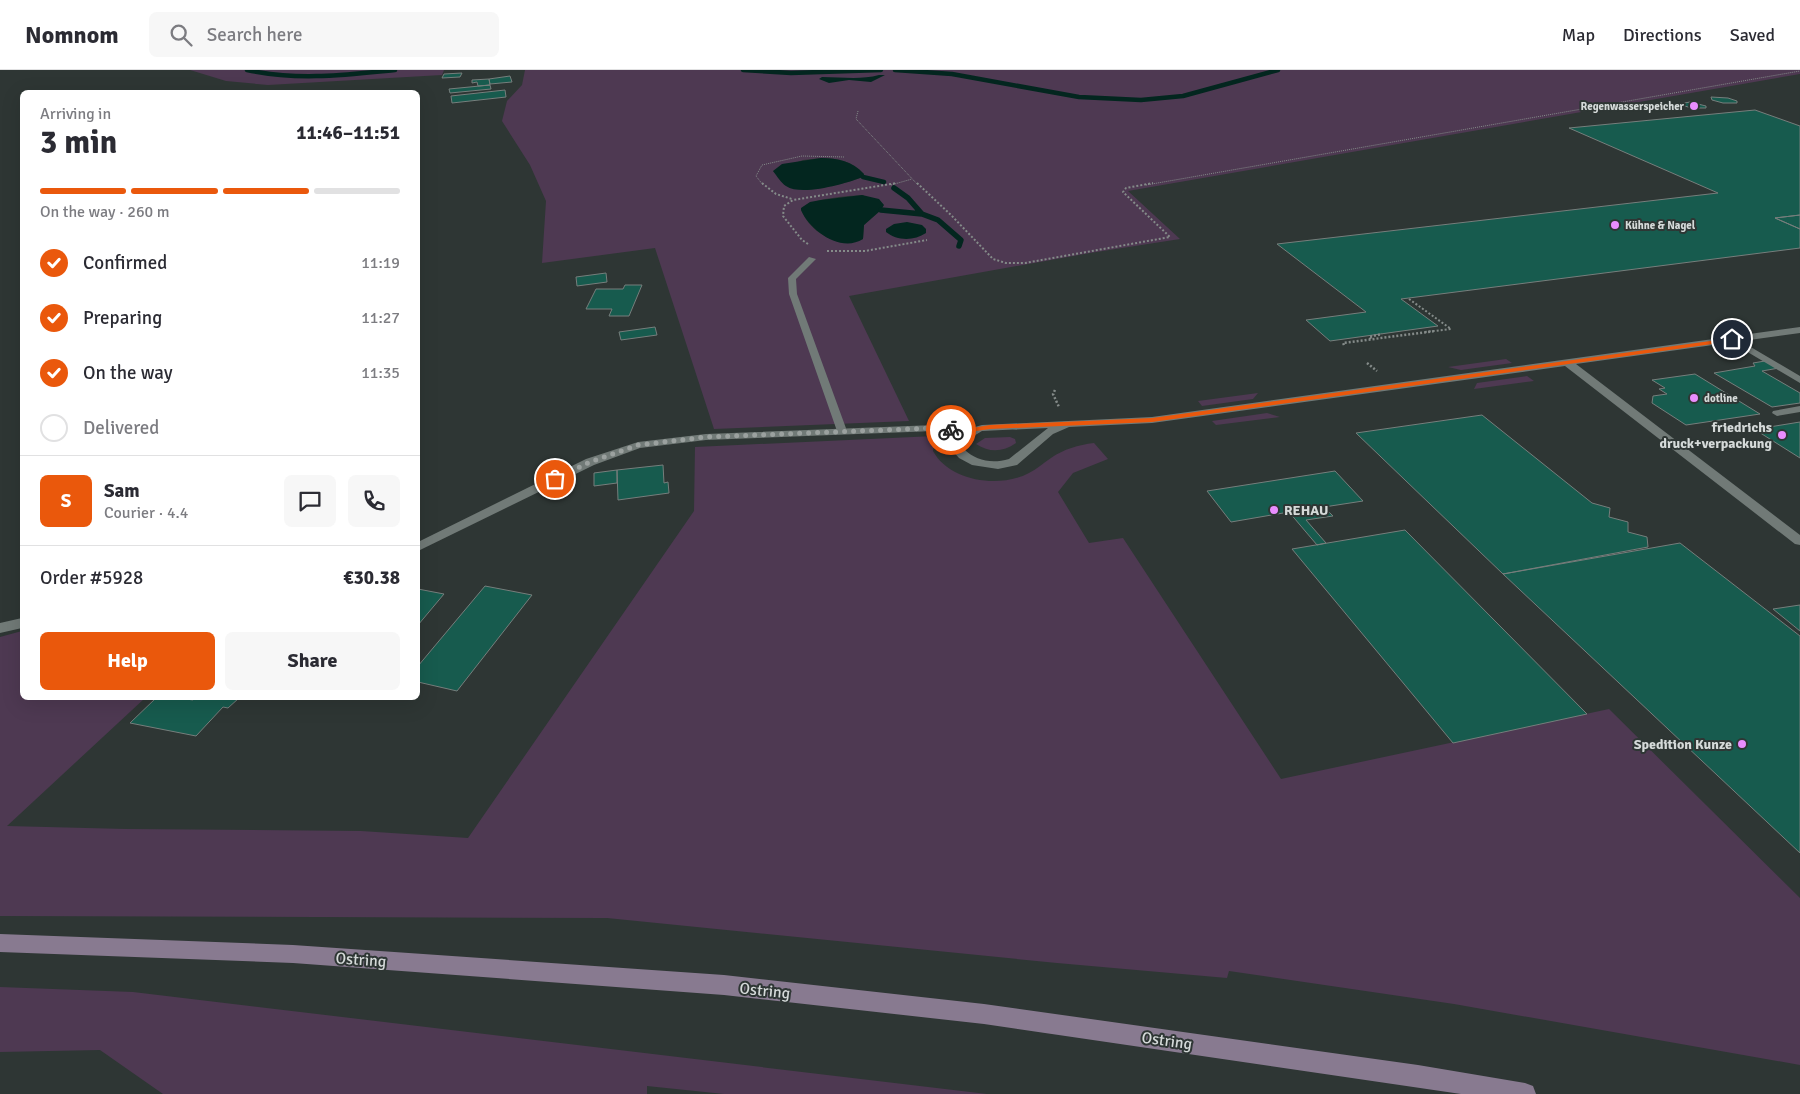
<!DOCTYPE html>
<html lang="en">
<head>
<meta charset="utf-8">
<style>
	:root { --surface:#fff; --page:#f7f7f7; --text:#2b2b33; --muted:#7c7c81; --line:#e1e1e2; --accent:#ea580c }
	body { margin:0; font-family:Signika,sans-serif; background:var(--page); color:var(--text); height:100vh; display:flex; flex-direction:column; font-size:19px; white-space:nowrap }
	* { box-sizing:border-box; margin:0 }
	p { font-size:16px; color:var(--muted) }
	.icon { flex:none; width:28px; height:28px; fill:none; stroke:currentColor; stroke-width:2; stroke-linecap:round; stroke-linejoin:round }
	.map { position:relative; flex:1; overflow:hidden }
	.sheet { position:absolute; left:20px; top:20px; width:400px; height:610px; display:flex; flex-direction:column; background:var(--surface); border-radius:8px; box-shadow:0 5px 20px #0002 }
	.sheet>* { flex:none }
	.pin { position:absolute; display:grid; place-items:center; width:42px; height:42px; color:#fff; margin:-21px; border:2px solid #fff; border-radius:50%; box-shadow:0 1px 5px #0007 }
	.courier { position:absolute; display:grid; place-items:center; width:50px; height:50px; margin:-25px; border:4px solid #ea580c; border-radius:50%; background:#fff; color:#222; box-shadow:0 1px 6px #0007 }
	.overview em { font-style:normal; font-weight:700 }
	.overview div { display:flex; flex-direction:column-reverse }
	.overview { display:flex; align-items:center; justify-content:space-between; height:85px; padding:0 20px }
	h1 { font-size:32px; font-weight:700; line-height:38px }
	.bar { display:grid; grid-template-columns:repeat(4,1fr); gap:8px 5px; align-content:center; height:60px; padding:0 20px }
	.bar i { height:6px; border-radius:4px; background:var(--line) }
	.bar .active { background:var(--accent) }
	.bar p { grid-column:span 4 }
	.line { display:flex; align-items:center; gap:12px; padding:0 20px; border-top:1px solid var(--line) }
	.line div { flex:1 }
	.round { display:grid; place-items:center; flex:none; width:52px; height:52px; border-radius:8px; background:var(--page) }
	ol { padding:0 20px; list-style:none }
	li { display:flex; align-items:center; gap:15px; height:55px }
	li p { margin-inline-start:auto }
	li .icon { padding:5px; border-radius:50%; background:var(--accent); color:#fff; stroke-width:4 }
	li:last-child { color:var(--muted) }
	li i { width:28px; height:28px; border:2px solid var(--line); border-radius:50% }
	.action { display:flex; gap:10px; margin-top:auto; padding:10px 20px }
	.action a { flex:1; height:58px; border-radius:8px; background:var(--accent); color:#fff; font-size:20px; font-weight:700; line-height:58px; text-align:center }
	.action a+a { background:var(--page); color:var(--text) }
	header { display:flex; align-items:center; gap:30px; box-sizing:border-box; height:70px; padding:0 25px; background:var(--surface); border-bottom:1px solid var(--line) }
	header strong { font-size:24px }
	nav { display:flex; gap:28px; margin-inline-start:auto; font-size:18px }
	.search { width:350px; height:45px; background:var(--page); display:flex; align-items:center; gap:12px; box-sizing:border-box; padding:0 18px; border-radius:8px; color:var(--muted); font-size:19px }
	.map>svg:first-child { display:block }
</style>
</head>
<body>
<header>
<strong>Nomnom</strong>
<div class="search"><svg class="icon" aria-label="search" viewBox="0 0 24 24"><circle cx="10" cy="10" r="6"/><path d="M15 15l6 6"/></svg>Search here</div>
<nav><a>Map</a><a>Directions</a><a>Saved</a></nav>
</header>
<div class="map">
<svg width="1800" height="1024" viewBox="0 0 1800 1024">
	<rect width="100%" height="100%" fill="#2e3634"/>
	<path fill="#4e3952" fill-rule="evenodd" d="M190,0H444L442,5L268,15L226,11Z
		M525,0H1800V4L1128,121L1180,169L1090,183L849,226L909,351L714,359L655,178L542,193L546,131L530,95L502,51L507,31L522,15ZM821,88C838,88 852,91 864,104L863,107C836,117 815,120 786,116L773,101L803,90ZM863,125L881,140L864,155L863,169C838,177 812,165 801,140C807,128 849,126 863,125Z
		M1506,289L1512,293L1461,300L1448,297Z
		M1527,306L1534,311L1474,319L1477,313Z
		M1258,323L1253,329L1202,336L1198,331Z
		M1267,343L1280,347L1216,355L1212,351Z
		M935,366L933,381C949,411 999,419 1029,403C1037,399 1043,393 1051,388C1064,379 1078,375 1094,373L1108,389L1073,403L1058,422L1089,473L1123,468L1281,709L1609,639L1800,828V995L1454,934L1229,901L1227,908L1057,893L607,848L0,846V567L22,561V628H145L7,756L126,759L361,761L468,768L694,441L695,377Z
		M1010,367L1015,369L1016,373C1003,382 990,383 976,374L985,368Z
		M0,917L133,922L987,1024H724L647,1016V1024H163L100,980L0,982Z"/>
	<path fill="#03261f" d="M879,5H885L871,12L849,10L829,13L819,9L822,7C841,7 861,10 879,5Z
		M821,88C838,88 852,91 864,104L863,107C847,113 802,127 786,116C781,113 777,106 773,101L782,94Z
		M862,125L879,129L884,135L881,140L864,155L863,169C841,183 810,161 801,140V138L810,132L821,130Z
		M907,152L922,155L926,159V163C914,171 897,171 886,162V159L894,154Z"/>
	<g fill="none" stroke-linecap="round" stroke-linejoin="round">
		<path stroke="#03261f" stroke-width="4.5" d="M247,0C297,11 345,5 395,0
			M743,0L791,3L881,0
			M895,0L952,4L1079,27L1141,30L1183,26L1278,0
			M863,107L884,112"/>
		<path stroke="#03261f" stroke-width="5.5" d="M894,118L908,128L922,144L938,150L961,170L959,176
			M881,140L922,144"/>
	</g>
	<path fill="#175b4e" stroke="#767e7c" d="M462,3L460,7L442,8L444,4Z
		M510,6L512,12L490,14L489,9Z
		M489,9L490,15L478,16L477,12L472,13V10Z
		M490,15L491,19L450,23L449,19Z
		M505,20L506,27L452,33L451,26Z
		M1711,27L1728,28L1737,31V33H1723L1712,30Z
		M1690,32L1706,36V38H1691L1679,34Z
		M1755,40L1800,56V145L1775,148L1800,159V178L1401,229L1438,256L1330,271L1306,250L1366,242L1277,174L1718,123L1569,58Z
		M1800,145V159L1775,148Z
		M606,203L607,212L577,216L576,207Z
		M625,215H642L629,246H609L612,239H586L596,219H623Z
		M655,257L657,265L621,270L619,262Z
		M1765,291L1779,298L1762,301L1800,323V333L1772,337L1714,303L1755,296L1753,293Z
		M1695,304L1760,344L1686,355L1652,333L1653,326L1667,324L1659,319L1665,318L1652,310Z
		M1482,345L1592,433L1610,438L1609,447L1628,452V462L1647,467L1648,477L1503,504L1356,363Z
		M1800,352V388L1754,359L1763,358Z
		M663,395L664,413L668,412L669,423L618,430L617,400Z
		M617,400V413L594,416V403Z
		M1335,401L1363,431L1324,437L1333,446L1306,450L1326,473L1317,475L1289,442L1231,452L1207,421Z
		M1405,460L1587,644L1453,673L1292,479Z
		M1680,473L1800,566V783L1503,504Z
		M485,516L532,525L457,621L418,612V596Z
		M418,519L444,524L418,555Z
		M1800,535V561L1773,539Z
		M156,628H179L193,630L195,628H239L228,638L223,637L196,666L130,653Z"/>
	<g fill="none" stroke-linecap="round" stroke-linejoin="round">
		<path stroke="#848b89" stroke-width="1" stroke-dasharray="1 1" stroke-linecap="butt" d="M858,41L856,49L918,115
			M763,115L756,106L762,95L802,86L844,87
			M891,115L912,109
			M1146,115L1800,1"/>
		<path stroke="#848b89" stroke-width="2" stroke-dasharray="2 2" stroke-linecap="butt" d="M762,113L776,124L792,129
			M917,113L951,145L993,189L1006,193H1025L1170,167L1123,122L1126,118L1153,113
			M808,174L802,170L783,146L784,136L793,130L897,113
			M827,181H865L927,170
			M1409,229L1451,259L1425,262"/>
		<path stroke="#848b89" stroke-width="2.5" stroke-dasharray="2 2" stroke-linecap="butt" d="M1371,269L1369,267L1382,264
			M1344,275L1343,273L1435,261
			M1367,293L1377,301
			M1055,320L1053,324L1059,337"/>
		<path fill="#717a77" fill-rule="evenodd" d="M809,187L816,189L796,209L797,224L847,361L842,364L837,361L789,224L788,208Z
			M1732,266L1800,306V313L1729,271L1727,269Z
			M1800,336V342L1777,346L1772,343L1773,341Z"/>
		<path fill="#717a77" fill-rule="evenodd" d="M1800,257V263L1576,294L1800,465V475L1795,474L1565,296L1152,353L1069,357L1053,364L1017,395L998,399L972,395L959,388L952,380L958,366L935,361L706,370L640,378L594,395L418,481V472L586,389L638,372L706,364L935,355L964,360L982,355L1152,347ZM1048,358L1009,389C992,394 976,391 964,379L967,370L982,361Z
			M22,548V558L0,563V553Z"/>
		<path fill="#887a90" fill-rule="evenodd" d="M0,864L293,875L724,905L984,934L1418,995L1525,1013L1533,1016L1536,1024H1461L984,954L724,925L293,893L0,882Z"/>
	</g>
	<path fill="#ea580c" d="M1732,268L1734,271L1152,352L990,359L976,361L964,366L948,360L951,358L964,362L972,358L990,355L1152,348Z"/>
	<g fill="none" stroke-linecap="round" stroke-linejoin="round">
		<path stroke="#9ba19f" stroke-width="5" stroke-dasharray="0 9" d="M555,409L590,392L638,375L706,367L935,358L951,360"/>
	</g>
	<g fill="#e98dfe" stroke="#2e3634" stroke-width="2">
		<circle cx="1694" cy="36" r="5"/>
		<circle cx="1615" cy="155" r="5"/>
		<circle cx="1694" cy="328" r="5"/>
		<circle cx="1782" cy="365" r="5"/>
		<circle cx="1274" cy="440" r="5"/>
		<circle cx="1742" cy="674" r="5"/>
	</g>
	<g text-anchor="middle" stroke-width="4" stroke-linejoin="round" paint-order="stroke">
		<g font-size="11" font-weight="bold" fill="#d5dad9" stroke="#2e3634" text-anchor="start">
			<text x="1684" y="40" text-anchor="end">Regenwasserspeicher</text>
			<text x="1625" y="159">Kühne &amp; Nagel</text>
			<text x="1704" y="332">dotline</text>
		</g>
		<g font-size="14" font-weight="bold" fill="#d5dad9" stroke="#2e3634" text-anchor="end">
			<text x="1772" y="362">friedrichs<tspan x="1772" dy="16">druck+verpackung</tspan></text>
			<text x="1284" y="445" text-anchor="start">REHAU</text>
			<text x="1732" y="679">Spedition Kunze</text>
		</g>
		<g font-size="16" fill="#d5dad9" stroke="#2e3634">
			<text transform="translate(361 889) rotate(4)" y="6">Ostring</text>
			<text transform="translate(765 920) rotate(6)" y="6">Ostring</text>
			<text transform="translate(1167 970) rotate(8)" y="6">Ostring</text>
		</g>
	</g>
</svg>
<div class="pin" style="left:555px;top:409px;background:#ea580c"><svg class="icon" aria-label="bag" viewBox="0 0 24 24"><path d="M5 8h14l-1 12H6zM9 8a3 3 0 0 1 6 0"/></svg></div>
<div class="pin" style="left:1732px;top:269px;background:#1f2937"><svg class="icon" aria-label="home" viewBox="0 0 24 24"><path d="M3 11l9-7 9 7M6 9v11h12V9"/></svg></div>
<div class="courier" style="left:951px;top:360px"><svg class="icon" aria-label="bike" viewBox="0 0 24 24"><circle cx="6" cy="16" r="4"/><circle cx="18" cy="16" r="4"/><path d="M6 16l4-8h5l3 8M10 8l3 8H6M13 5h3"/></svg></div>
<section class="sheet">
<div class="overview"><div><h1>3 min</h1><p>Arriving in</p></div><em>11:46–11:51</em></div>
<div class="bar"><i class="active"></i><i class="active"></i><i class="active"></i><i></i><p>On the way · 260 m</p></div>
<ol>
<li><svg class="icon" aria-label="check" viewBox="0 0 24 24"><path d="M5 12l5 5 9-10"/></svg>Confirmed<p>11:19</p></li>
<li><svg class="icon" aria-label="check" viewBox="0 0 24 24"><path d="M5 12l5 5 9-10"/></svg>Preparing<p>11:27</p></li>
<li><svg class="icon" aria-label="check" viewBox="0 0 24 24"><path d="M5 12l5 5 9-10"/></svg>On the way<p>11:35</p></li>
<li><i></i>Delivered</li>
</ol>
<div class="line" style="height:90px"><b class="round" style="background:var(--accent);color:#fff">S</b><div><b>Sam</b><p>Courier · 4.4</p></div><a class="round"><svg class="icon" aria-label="chat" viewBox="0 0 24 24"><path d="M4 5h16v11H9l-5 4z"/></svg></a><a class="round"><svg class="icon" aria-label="phone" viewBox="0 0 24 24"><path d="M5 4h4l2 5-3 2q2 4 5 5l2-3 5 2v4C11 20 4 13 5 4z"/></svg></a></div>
<div class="line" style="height:65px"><div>Order #5928</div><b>€30.38</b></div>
<div class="action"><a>Help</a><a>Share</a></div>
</section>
</div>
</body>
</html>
